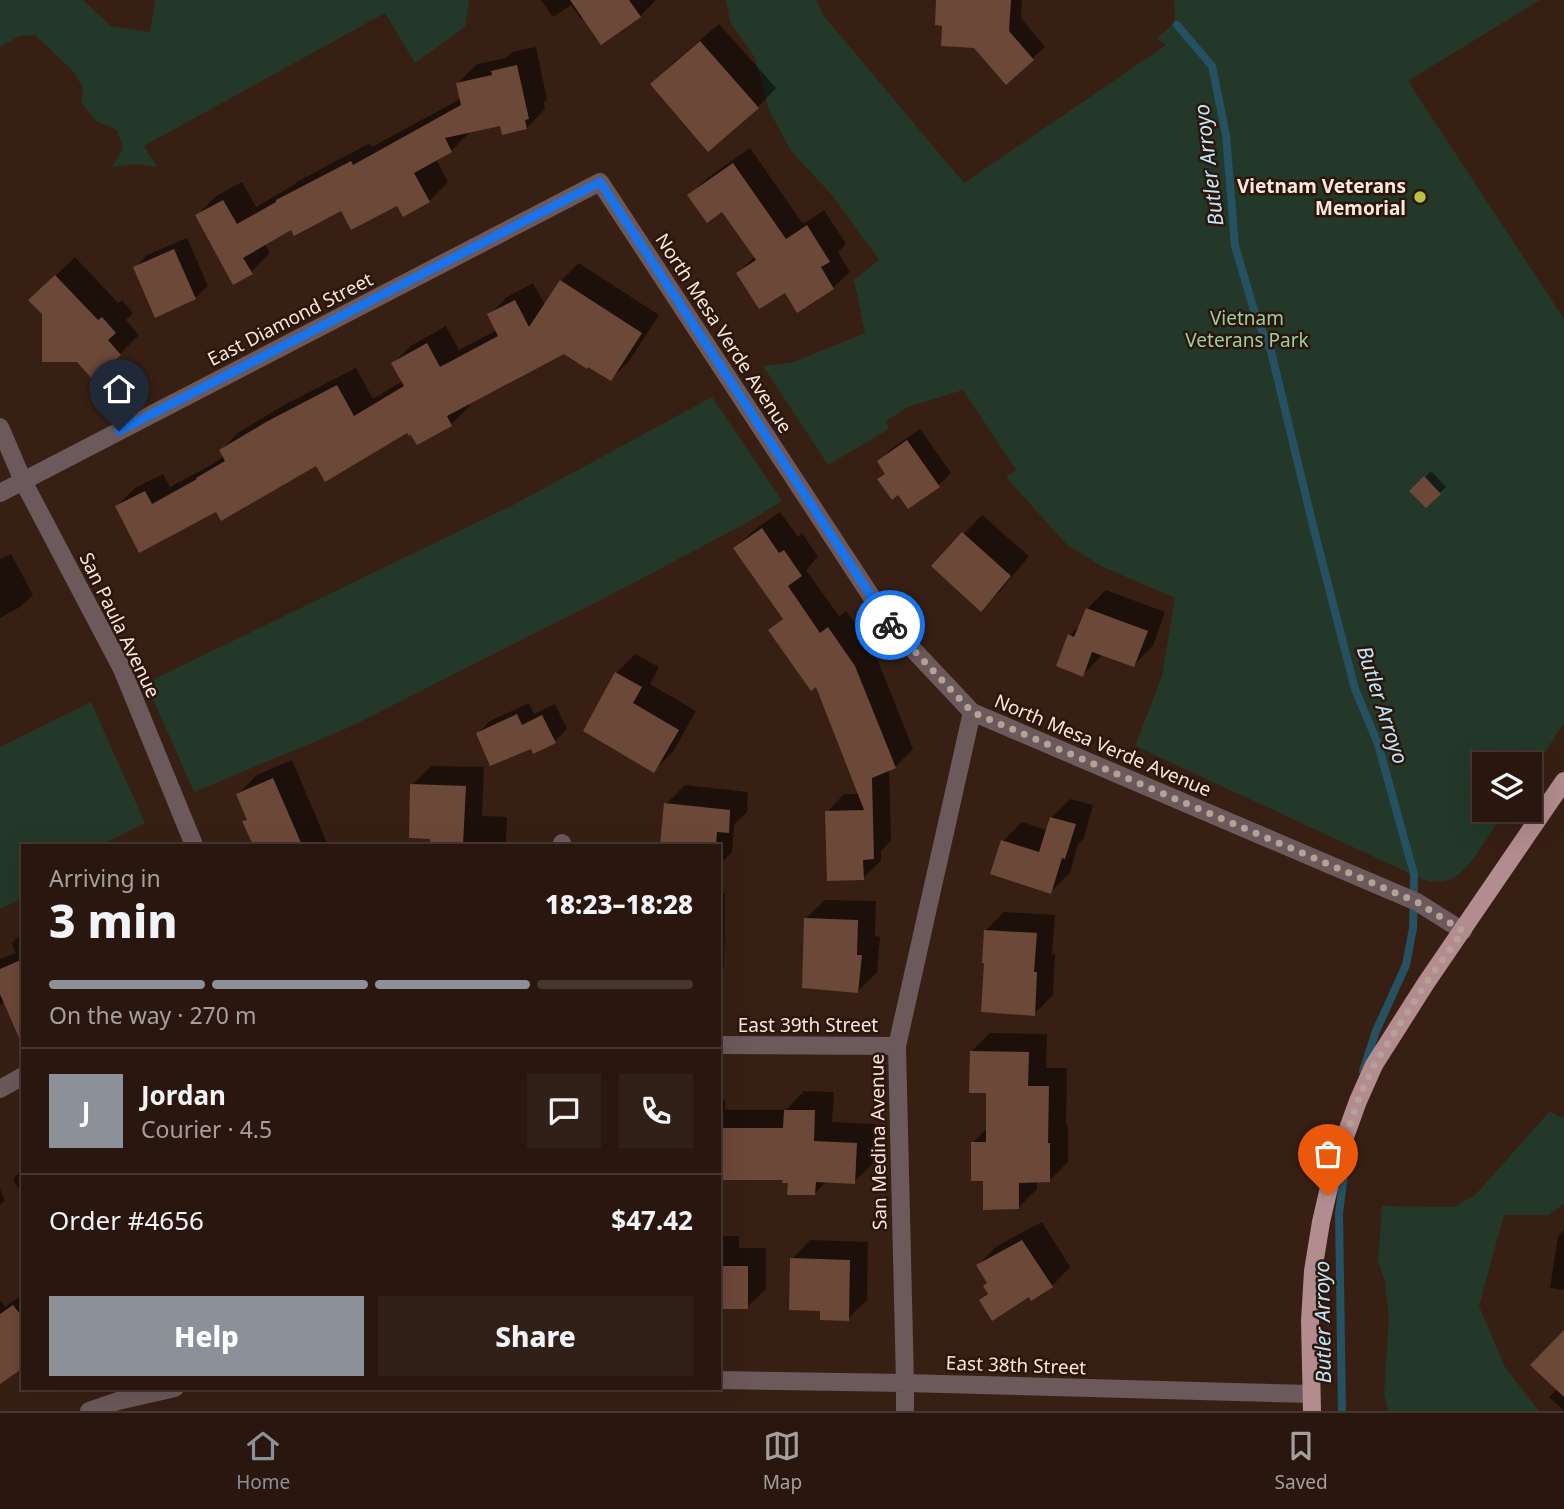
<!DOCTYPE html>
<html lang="en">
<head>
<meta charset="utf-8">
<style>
	:root { --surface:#29170f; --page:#312018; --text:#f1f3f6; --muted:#a59f9e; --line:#45362f; --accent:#8c9099 }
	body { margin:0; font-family:"Noto Sans",sans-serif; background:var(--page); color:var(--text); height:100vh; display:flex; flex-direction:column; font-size:26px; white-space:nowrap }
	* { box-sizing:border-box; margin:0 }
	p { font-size:23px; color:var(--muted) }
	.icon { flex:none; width:38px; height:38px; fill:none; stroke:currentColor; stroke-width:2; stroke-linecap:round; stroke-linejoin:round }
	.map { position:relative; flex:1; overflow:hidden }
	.drawer { position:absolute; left:21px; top:844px; width:700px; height:546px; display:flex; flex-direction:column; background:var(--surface); border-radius:0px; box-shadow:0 7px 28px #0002,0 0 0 2px var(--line) }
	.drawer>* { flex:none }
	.fabs { position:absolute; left:1472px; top:752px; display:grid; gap:14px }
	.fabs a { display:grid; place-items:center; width:70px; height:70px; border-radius:0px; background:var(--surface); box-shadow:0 7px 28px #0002,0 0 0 2px var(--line); font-size:35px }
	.pin { position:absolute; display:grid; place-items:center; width:60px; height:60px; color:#fff; margin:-72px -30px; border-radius:50% 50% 50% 0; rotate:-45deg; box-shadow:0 0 7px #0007 }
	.pin .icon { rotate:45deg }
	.courier { position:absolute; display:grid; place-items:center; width:70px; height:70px; margin:-35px; border:5px solid #1a73e8; border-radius:50%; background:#fff; color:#222; box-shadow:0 2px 9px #0007 }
	.head em { font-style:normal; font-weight:800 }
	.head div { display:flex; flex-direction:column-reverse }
	.head { display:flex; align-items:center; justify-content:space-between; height:119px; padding:0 28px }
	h1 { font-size:46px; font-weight:800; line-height:52px }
	.bar { display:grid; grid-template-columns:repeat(4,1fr); gap:10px 7px; align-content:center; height:84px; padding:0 28px }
	.bar i { height:9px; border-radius:5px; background:var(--line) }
	.bar .current { background:var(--accent) }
	.bar p { grid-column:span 4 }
	.line { display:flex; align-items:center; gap:18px; padding:0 28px; border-top:2px solid var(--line) }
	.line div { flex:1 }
	.round { display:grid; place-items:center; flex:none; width:74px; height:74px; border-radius:0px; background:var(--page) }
	.primary-button { display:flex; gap:14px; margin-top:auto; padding:14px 28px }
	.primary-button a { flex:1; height:80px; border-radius:0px; background:var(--accent); color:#fff; font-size:28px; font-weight:800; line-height:80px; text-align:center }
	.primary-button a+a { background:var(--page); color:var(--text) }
	.tab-bar { display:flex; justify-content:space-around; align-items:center; height:98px; border-top:2px solid var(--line); background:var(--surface); font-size:19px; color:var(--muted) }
	.tab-bar a { display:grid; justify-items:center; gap:4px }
	.tab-bar .current { color:var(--accent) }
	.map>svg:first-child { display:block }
</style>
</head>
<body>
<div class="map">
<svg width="1564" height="1411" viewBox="0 0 1564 1411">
	<rect width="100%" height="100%" fill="#371f14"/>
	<path fill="#233828" d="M0,0H83L111,26L150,32L155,0H469L465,27L415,63L385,13L144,146L157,167L136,164L112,167L123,149L117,130L96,121L81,102L83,88L73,71L35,35L20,36L0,47Z
		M726,0H816L824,16L964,183L1166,45L1157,38L1168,29L1175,20L1174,0H1540L1408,81L1564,319V723L1530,775V765H1484V810H1505C1493,828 1470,871 1451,879C1442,883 1433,882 1424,880L1135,746L1162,676L1175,598L1103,567L1067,545L1006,477L1016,470L963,390L908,407L886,421L889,429L828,465L763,366L794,362L865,333L854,280L879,260L832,195L791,151L769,110L755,58L730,22Z
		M712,397L782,501L750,521L626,587L350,727L194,792L146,683L515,504Z
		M91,702L145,823L101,845H23V898L0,909V747Z
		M1550,1111L1561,1118L1564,1116V1204L1548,1215H1504L1479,1306L1505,1367L1539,1411H1388L1384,1394L1389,1319L1385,1282L1378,1261L1382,1206L1453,1207L1475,1195Z"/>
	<path fill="#0007" d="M541,0H656L640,16L584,18L582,20L571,5L553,17Z
		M938,0H1022L1021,18L1045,47L1006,82L975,46L944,24Z
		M719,24L776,88L758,107L653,84L671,65Z
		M536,47L547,99L544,102L545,109L527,128L501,124L471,131L451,151L436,159L448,182L429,201L404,215L397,203L342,208L292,227L264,243L270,253L251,272L197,215L216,196L242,182L256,207L292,186L297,182L370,143L372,147L462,98L458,83L477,64L506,58L512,52Z
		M750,148L803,224L824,210L846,244L838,252L850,272L833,288L785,290L738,273L755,256L722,210L689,196L706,179Z
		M187,238L208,286L195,298L135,268L147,255Z
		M75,257L118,303L122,300L133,313L126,320L139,335L120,354L50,281Z
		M579,263L659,315L629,361L611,379L565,352L468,403L470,406L451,424L418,443L408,430L316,463L217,509L117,506L135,488L163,474L170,487L213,464L224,456L221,450L239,432L286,404L356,368L373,399L403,381L393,363L412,345L446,326L459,350L497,330L489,315L507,297L533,283L545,305L561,281Z
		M920,429L951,473L939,485L908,507L899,493L879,479L887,472L879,462L891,449Z
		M1431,471L1446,487L1427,505L1412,491Z
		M780,512L798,537L802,533L818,557L806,570L839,616L846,611L873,648L913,749L895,767L889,769L891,840L881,851V861L863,878L827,812L844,794H859L817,684L771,631L784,617L735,548L753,531Z
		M982,515L1029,556L1000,591L981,609L934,566Z
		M11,554L33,595L20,607L0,618V559Z
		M1106,590L1165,612L1153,646L1134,665L1103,654L1083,675L1070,635L1081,624L1087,609Z
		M635,654L659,667L650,684L696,711L673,752L654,770L616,673Z
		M529,703L534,714L555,704L567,729L555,741L532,746L478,733L490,721Z
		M292,760L328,845H255L244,822L248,818L238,794L257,775Z
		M431,766L484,767L482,816L507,817L506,845H432V837L412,785Z
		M685,785L748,792L747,812L734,825L732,852L719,865V845H662L666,804Z
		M1070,799L1093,805L1084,838L1078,844L1070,873L1051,892L1003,841L1022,822L1047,830L1051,818Z
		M719,893H725L724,967L719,971Z
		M825,900L876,901L875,936L880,937L877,972L858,991L806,918Z
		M1004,912L1055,915L1052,954H1055L1053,995L1034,1014L986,930Z
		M23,932V1014L5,1002L0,1005V959L16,953L12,943Z
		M990,1033L1047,1034L1046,1068H1067L1066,1125H1068V1162L1049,1181H1037V1189L1018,1208L984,1180L973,1143L987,1128V1091L971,1052Z
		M804,1091L834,1092L832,1122L875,1124L873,1163L854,1182L827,1181L815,1193L784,1178L719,1179V1100H725V1110H786Z
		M23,1169V1196L13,1179Z
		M0,1189L5,1200L0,1205Z
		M1042,1222L1070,1267L1052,1286L1030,1295L981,1300L989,1292V1282L978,1265L997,1246Z
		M1564,1230V1290L1550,1288L1558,1236Z
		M719,1236H739V1248H766V1289L747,1307H719Z
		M810,1240L868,1242L867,1300L848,1319L792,1259Z
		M23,1294V1367L0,1382V1300L5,1307Z
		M1564,1332V1411L1549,1397L1558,1388Z"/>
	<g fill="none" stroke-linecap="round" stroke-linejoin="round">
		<path stroke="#265162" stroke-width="8" d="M1177,25L1212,66L1226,135L1235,246L1256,317L1271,351L1314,530L1355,689L1378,744L1414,874L1413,928L1406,965L1376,1031L1363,1071
			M1342,1411L1339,1213L1347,1152"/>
	</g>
	<path fill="#6c4838" d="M570,0H629L641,17L601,45Z
		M936,0H1011L1009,31L1034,60L1006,85L974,48L941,46L942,26L935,25Z
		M700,41L759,108L708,152L650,84Z
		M517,65L529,119L525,120L527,129L502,135L500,126L445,138L452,152L414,173L430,202L403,217L397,206L351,230L341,211L294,236L291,230L243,258L253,274L233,285L195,215L223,200L237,224L276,202V200L351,161L353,165L461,105L456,83L492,75L491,71Z
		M733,163L786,239L807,225L830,262L821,267L834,289L797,313L785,293L759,309L736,273L756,260L722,212L707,223L687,195Z
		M174,249L196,299L155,318L133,267Z
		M55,275L98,320L102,317L116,333L108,340L121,355L93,380L77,362H42V314L28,300Z
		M560,280L642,333L611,381L588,367L587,369L564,354L447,416L452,426L417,445L410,434L409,436L407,433L325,482L316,466L221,521L216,512L139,553L115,506L145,491L152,504L197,479L196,478L225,461L219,450L266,422L337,385L354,416L404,386L391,363L427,343L440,367L498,336L487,314L515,300L529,327Z
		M907,440L940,487L908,509L898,495L892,500L877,479L885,474L877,461Z
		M1424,476L1441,494L1426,508L1409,491Z
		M762,528L779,553L784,550L802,576L788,586L820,633L828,627L855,666L896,768L872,778L874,859L863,860L864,880L827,881L825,811L864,810L816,687L811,691L768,630L783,619L733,548Z
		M962,532L1011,576L981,612L931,566Z
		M1086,608L1148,631L1134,667L1092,652L1083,677L1056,666L1068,634L1074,637Z
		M615,672L642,687L633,703L679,730L654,773L583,731Z
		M517,714L522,725L542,715L556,743L533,754L531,749L490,766L476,733Z
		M273,778L302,845H253L242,821L247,820L236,794Z
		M410,784L466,786L463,845H430V839L409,838Z
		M664,803L730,810L729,833L717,832L716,845H660Z
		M1050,817L1076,824L1065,859L1062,858L1051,894L990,874L1001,840L1039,852Z
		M804,918L858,920L857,955H862L858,993L802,988Z
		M984,930L1037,933L1034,972H1037L1035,1016L981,1012L984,963H982Z
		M23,959V1047L0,994V969Z
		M970,1051L1029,1052L1028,1086H1049L1048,1143H1050V1182L1019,1183V1209L983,1210V1181H971V1142H986V1093H969Z
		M784,1110H815L814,1141L857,1143L855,1184L816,1182L815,1195H787L788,1183H782L783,1180H719V1128H783Z
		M1022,1240L1053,1287L1031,1301L1029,1297L992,1321L979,1300L988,1294L983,1286L987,1283L976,1265Z
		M790,1258L850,1260L849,1321L820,1320V1311L789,1310Z
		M719,1266H748V1309H719Z
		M13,1305L23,1318V1368L0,1384V1314Z
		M1564,1330V1397L1530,1365Z"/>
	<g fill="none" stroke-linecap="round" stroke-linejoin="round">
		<path stroke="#6c595b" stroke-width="18" d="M0,427L23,481L122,669L194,845
			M0,493L600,182L890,625L972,712L1417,902L1463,931
			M562,845V843
			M719,1045L897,1046
			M0,1089L23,1076
			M719,1380L905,1383L1311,1394
			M89,1411L118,1401L175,1388
			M905,1411V1383L897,1046L972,712"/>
		<path stroke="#b28c8f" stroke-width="18" d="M1312,1411L1310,1321L1313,1271L1321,1222L1333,1170L1358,1101L1374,1065L1426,983L1564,781"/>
	</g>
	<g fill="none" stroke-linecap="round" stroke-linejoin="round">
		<path stroke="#b4a198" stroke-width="7" stroke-dasharray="0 12.6" d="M890,625L972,712L1417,902L1463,931L1426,983L1374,1065L1358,1101L1334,1170L1328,1196"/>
		<path stroke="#1a73e8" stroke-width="9" d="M119,431L600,182L890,625"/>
	</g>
	<circle fill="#b7c147" stroke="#2c150b" stroke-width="2.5" cx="1420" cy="197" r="7"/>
	<g text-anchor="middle" stroke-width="5" stroke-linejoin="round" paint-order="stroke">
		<g font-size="19" font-weight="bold" fill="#f7e7df" stroke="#2c150b" text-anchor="end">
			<text x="1406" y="193">Vietnam Veterans<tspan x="1406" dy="22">Memorial</tspan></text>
		</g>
		<g font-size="19" fill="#97d0a3" stroke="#2c150b">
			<text x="1247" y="325">Vietnam<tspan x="1247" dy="22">Veterans Park</tspan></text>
		</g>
		<g font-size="19" fill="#f7e7df" stroke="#2c150b">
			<text transform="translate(290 319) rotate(-27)" y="7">East Diamond Street</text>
			<text transform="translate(724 333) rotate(57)" y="7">North Mesa Verde Avenue</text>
			<text transform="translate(120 625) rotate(64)" y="7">San Paula Avenue</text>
			<text transform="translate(1103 745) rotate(23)" y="7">North Mesa Verde Avenue</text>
			<text x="808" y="1032">East 39th Street</text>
			<text transform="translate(878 1142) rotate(-91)" y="7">San Medina Avenue</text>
			<text transform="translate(1016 1365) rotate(2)" y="7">East 38th Street</text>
		</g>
		<g font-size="21" font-style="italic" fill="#bde8fa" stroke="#2c150b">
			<text transform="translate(1209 165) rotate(-97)" y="7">Butler Arroyo</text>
			<text transform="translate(1382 705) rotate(72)" y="7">Butler Arroyo</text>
			<text transform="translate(1323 1322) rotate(-91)" y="7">Butler Arroyo</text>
		</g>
	</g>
</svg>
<div class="fabs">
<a><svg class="icon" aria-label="layers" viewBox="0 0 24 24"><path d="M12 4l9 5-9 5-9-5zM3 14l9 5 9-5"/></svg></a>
</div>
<div class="pin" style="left:1328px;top:1196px;background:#ea580c"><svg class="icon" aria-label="bag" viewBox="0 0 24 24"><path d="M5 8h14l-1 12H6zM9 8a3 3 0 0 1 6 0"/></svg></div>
<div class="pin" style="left:119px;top:431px;background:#1f2937"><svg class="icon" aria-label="home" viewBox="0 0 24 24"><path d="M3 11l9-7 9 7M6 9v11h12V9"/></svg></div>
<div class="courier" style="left:890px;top:625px"><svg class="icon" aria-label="bike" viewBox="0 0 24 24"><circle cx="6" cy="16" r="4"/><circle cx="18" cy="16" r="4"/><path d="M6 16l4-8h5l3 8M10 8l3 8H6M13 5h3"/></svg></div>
<section class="drawer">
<div class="head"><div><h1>3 min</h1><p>Arriving in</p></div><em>18:23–18:28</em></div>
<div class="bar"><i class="current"></i><i class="current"></i><i class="current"></i><i></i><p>On the way · 270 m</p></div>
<div class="line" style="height:126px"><b class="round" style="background:var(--accent);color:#fff">J</b><div><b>Jordan</b><p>Courier · 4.5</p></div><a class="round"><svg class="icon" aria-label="chat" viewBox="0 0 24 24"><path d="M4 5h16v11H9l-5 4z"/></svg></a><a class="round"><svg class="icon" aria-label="phone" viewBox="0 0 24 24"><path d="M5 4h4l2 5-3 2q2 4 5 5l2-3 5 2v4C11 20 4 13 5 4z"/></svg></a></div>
<div class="line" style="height:91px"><div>Order #4656</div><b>$47.42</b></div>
<div class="primary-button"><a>Help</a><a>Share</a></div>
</section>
</div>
<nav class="tab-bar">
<a class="current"><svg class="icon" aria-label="home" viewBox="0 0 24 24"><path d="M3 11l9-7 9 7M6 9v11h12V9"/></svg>Home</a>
<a><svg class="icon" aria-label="map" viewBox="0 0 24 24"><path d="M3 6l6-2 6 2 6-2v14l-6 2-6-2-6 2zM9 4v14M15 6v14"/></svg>Map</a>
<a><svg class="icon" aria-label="saved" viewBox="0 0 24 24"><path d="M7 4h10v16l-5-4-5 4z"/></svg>Saved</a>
</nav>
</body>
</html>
